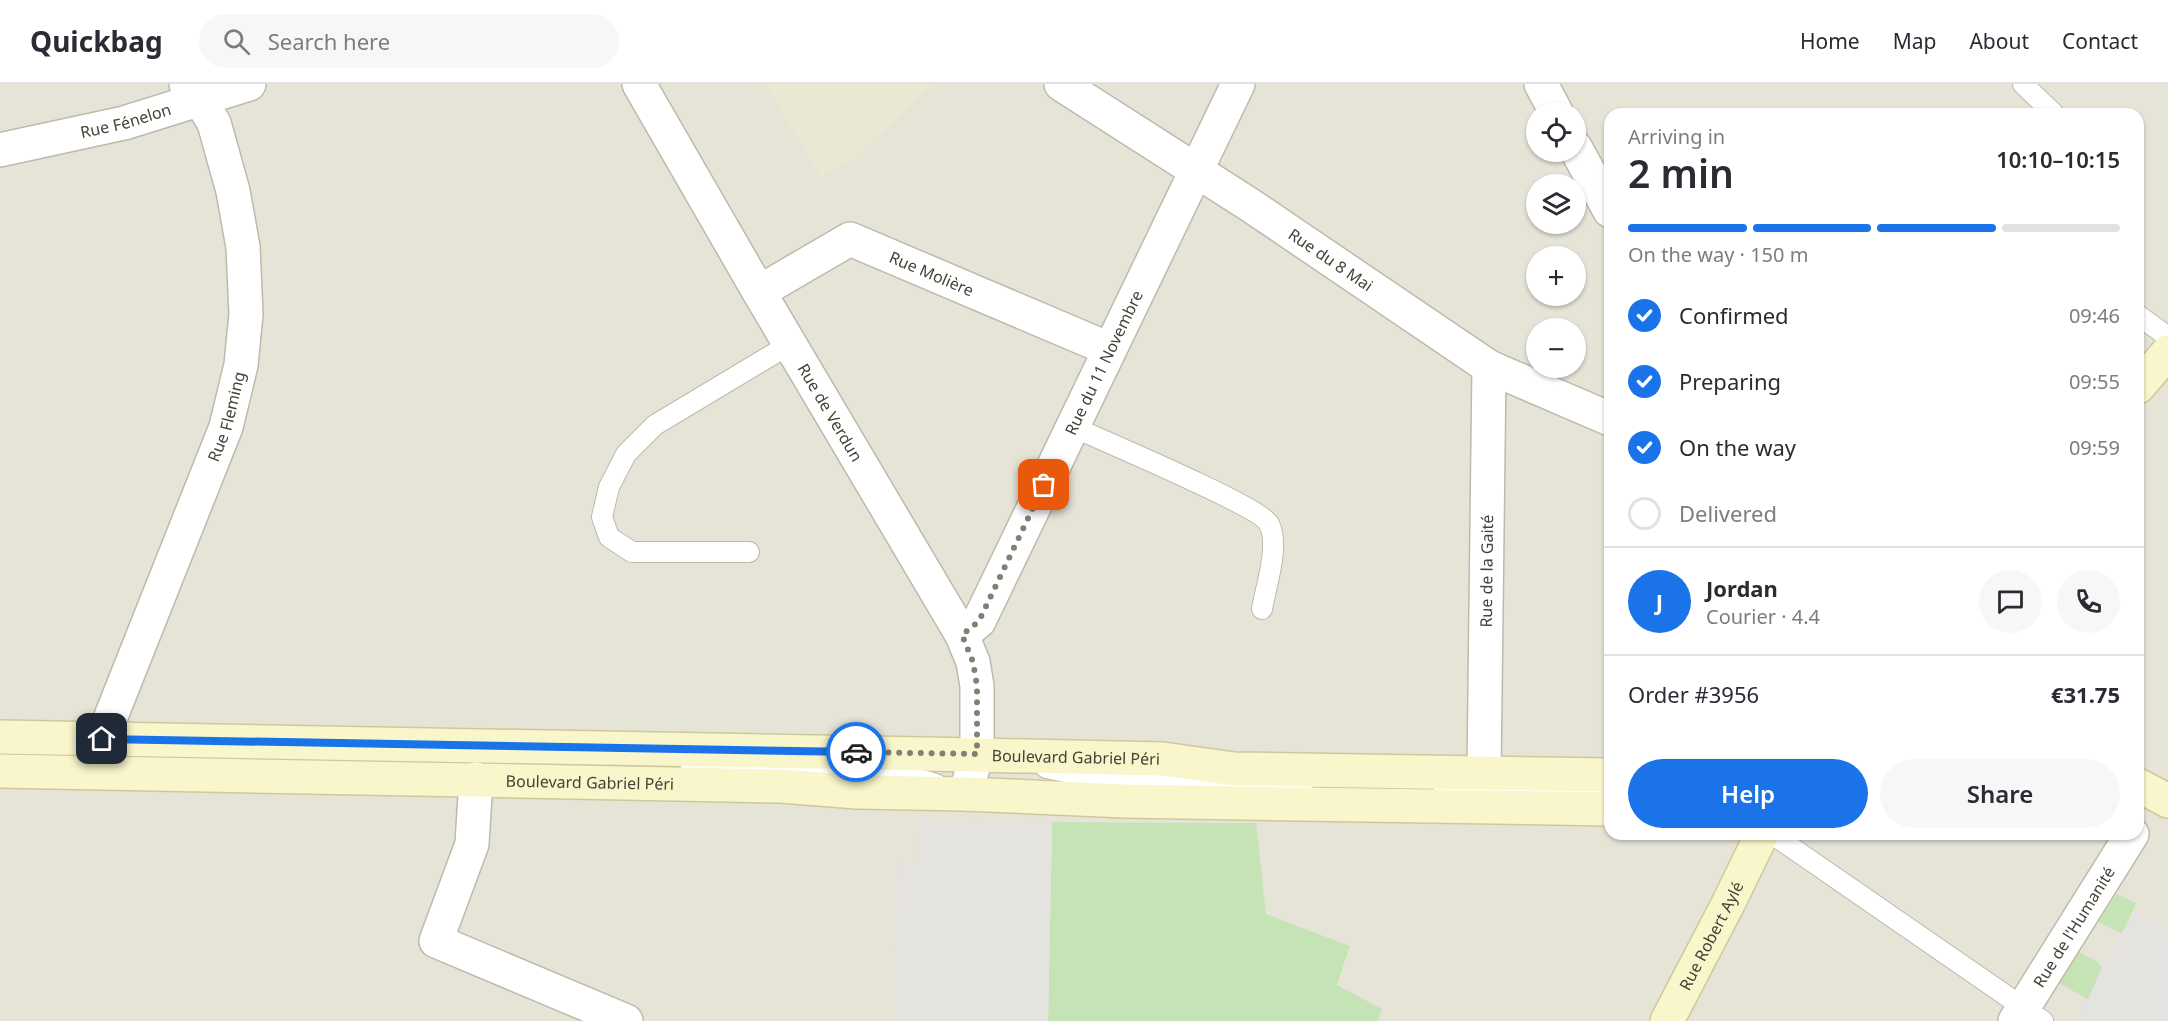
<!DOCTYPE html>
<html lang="en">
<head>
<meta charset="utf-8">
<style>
	:root { --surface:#fff; --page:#f7f7f7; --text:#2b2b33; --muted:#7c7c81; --line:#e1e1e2; --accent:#1a73e8 }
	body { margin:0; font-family:"Noto Sans",sans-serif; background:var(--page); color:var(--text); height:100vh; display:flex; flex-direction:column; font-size:22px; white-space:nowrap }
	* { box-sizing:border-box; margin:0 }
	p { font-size:20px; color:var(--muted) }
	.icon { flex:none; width:33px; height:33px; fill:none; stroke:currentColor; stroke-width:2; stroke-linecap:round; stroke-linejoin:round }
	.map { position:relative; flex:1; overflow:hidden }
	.side { position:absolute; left:1604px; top:24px; width:540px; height:732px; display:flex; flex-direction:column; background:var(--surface); border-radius:18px; box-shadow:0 2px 4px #0004 }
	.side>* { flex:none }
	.fabs { position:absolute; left:1526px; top:18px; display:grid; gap:12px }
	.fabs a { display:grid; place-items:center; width:60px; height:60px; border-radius:50%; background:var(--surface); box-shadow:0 2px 4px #0004; font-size:30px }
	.pin { position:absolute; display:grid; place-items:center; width:51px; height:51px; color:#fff; margin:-26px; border-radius:12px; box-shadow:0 3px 9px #0006 }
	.courier { position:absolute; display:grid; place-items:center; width:60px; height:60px; margin:-30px; border:4px solid #1a73e8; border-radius:50%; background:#fff; color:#222; box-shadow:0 2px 8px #0007 }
	.summary em { font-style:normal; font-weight:600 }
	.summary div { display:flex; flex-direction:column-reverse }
	.summary { display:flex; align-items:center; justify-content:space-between; height:102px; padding:0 24px }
	h1 { font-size:39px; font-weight:600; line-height:45px }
	.bar { display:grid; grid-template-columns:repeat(4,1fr); gap:9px 6px; align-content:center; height:72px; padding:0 24px }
	.bar i { height:8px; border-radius:4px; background:var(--line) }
	.bar .active { background:var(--accent) }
	.bar p { grid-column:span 4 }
	.line { display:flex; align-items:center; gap:15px; padding:0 24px; border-top:2px solid var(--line) }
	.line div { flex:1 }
	.round { display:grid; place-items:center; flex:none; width:63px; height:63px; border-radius:32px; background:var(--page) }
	ol { padding:0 24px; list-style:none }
	li { display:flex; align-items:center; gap:18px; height:66px }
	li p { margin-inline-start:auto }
	li .icon { padding:6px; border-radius:50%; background:var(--accent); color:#fff; stroke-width:4 }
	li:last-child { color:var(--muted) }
	li i { width:33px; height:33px; border:3px solid var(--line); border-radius:50% }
	.action { display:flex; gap:12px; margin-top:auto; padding:12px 24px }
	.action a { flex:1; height:69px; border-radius:36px; background:var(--accent); color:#fff; font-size:24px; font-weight:600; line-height:69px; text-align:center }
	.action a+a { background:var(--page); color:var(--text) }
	header { display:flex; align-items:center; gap:36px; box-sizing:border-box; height:84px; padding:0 30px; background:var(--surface); border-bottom:2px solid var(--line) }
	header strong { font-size:28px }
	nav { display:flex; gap:33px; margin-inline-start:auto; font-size:21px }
	.search { width:420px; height:54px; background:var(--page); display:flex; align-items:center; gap:15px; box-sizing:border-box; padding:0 21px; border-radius:33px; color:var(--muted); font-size:22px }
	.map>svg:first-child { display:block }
</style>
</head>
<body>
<header>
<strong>Quickbag</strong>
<div class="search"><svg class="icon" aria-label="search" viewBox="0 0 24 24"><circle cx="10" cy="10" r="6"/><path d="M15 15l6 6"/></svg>Search here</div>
<nav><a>Home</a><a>Map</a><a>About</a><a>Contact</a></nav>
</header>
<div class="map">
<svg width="2168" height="937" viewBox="0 0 2168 937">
	<rect width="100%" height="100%" fill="#f2f1e8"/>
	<path fill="#e6e4d7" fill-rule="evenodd" d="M0,0H2168V937H1378L1381,925L1337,901L1350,862L1266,830L1255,739L1052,738L1048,937H0ZM1536,28H1575V68H1536ZM1610,30H2138V750H1610ZM1536,100H1575V140H1536ZM1536,172H1575V212H1536ZM1536,244H1575V284H1536Z"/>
	<path fill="#eae8d3" d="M765,0H934L853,75L821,93Z"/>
	<path fill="#c6e3b5" d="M1052,738L1256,739L1266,830L1350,862L1337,901L1382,925L1378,937H1048Z
		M2117,810L2136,819L2122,850L2098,838Z
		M2079,868L2098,878L2102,884L2089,916L2059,899Z"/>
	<path fill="#e4e3e0" d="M917,736L1052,738L1048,937H895L897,777L918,776Z
		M2134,827L2168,846V937H2085L2080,933L2102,884Z"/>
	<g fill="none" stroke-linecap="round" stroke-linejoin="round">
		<defs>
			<path id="lane" d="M2023,0L2054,30
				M2138,231L2168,253
				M1071,342C1099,355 1261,423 1269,440C1280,461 1266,502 1262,525
				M749,468H632L609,453L602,433L609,403L626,370L655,341L790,260
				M691,684L886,685L936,700
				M1046,684L1125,700L1287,702L1311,693
				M1444,706L1610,708
				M1772,750L2043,937"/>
			<g id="street">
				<path id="s1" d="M639,0L759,208L962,551L973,578L977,602V671L965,710"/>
				<path id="s2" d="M1061,0L1250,121L1489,283L1610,335"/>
				<path d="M1541,0L1556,28"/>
				<path d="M1575,63L1610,127"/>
				<path id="s3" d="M0,66L124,39L249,0"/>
				<path id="s4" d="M759,208L850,155L1109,265"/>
				<path id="s5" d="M962,551L979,537L1238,0"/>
				<path id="s6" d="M102,655L226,343L241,281L246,230L243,163L233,107L214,39L200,16L186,0"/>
				<path id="s7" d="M1484,689L1489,283"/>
				<path d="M476,695L472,760L436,857L626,937"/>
				<path id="s8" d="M2015,937L2132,750"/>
			</g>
			<g id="secondary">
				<path d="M2138,303L2168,268"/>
				<path id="s9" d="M0,653L977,671L1163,675L1234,685L1610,691"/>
				<path id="s10" d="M0,687L781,702L857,708L965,710L1125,717L1610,725"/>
				<path d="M2138,701L2168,717"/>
				<path id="s11" d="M1667,937L1729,818L1762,750"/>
			</g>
		</defs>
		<use href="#lane" stroke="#bdbaac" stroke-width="22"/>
		<use href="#street" stroke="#bdbaac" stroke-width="36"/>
		<use href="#secondary" stroke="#cec99c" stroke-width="36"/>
		<use href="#lane" stroke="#fff" stroke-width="20"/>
		<use href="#street" stroke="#fff" stroke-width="33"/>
		<use href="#secondary" stroke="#f9f6cb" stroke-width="33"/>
	</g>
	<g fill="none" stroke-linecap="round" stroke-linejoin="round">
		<path stroke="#827f75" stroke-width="6" stroke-dasharray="0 10.8" d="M856,668L977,670V602L973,578L962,551L979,537L1044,401"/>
		<path stroke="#1a73e8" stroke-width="8" d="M102,655L856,668"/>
	</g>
	<g text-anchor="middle" stroke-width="6" stroke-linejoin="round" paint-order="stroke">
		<g font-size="16" fill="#454237" stroke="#fff">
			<text dy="6" stroke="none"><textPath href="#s3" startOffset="129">Rue Fénelon</textPath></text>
			<text dy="6" stroke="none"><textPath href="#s2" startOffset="322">Rue du 8 Mai</textPath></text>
			<text dy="6" stroke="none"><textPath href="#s4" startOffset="194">Rue Molière</textPath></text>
			<text dy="6" stroke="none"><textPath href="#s5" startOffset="309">Rue du 11 Novembre</textPath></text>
			<text dy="6" stroke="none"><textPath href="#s1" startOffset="380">Rue de Verdun</textPath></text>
			<text dy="6" stroke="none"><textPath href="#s6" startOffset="346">Rue Fleming</textPath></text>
			<text dy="6" stroke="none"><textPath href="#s7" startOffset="202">Rue de la Gaité</textPath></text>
			<text dy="6" stroke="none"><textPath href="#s9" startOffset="1076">Boulevard Gabriel Péri</textPath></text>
			<text dy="6" stroke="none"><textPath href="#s10" startOffset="590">Boulevard Gabriel Péri</textPath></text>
			<text dy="6" stroke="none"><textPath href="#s8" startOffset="111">Rue de l'Humanité</textPath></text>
			<text dy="6" stroke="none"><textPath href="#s11" startOffset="96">Rue Robert Aylé</textPath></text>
		</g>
	</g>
</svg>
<div class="fabs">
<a><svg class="icon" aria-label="locate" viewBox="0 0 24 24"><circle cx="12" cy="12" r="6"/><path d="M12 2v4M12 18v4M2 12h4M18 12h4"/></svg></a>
<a><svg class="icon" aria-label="layers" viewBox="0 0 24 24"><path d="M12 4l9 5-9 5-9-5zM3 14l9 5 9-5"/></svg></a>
<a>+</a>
<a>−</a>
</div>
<div class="pin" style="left:1044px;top:401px;background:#ea580c"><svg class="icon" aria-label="bag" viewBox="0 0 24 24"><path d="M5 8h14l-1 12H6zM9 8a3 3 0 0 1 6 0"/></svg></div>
<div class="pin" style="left:102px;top:655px;background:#1f2937"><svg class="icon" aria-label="home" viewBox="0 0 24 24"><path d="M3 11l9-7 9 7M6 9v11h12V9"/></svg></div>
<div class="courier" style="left:856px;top:668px"><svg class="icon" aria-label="car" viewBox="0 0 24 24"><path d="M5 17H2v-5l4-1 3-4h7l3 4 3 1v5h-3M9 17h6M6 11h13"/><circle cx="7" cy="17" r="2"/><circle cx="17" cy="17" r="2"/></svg></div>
<section class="side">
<div class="summary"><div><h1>2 min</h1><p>Arriving in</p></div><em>10:10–10:15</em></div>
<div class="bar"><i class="active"></i><i class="active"></i><i class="active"></i><i></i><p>On the way · 150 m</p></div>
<ol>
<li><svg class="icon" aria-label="check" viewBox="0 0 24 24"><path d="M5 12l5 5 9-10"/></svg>Confirmed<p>09:46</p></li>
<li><svg class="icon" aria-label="check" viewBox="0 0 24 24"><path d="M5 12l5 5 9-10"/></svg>Preparing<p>09:55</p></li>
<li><svg class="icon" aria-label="check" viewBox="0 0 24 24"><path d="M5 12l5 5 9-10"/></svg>On the way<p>09:59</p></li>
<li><i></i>Delivered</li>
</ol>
<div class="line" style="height:108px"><b class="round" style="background:var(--accent);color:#fff">J</b><div><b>Jordan</b><p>Courier · 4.4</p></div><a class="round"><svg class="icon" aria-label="chat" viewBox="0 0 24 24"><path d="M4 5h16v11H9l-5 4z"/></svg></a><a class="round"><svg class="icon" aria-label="phone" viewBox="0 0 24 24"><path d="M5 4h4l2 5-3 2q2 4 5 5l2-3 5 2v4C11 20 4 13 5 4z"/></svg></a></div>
<div class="line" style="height:78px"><div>Order #3956</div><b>€31.75</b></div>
<div class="action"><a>Help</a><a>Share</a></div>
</section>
</div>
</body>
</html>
